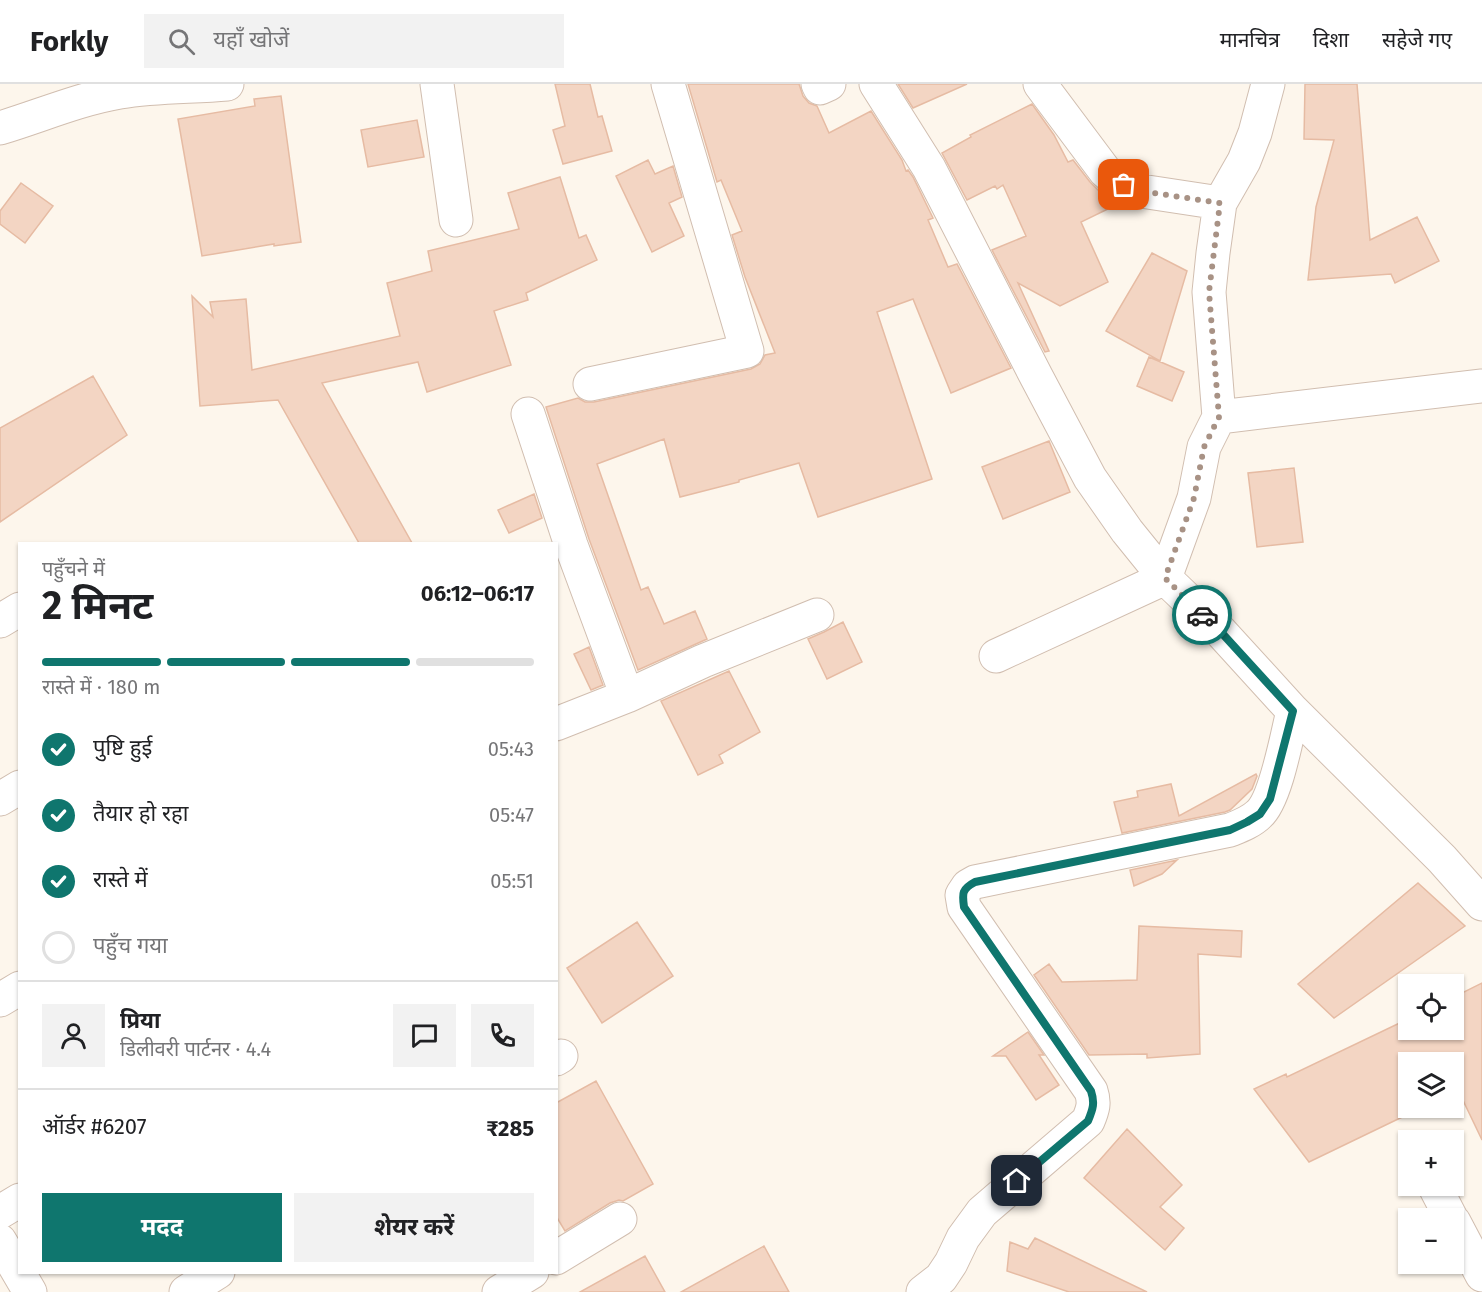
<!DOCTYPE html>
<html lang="hi">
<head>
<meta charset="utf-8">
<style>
	:root { --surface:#fff; --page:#f2f2f2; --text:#202124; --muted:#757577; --line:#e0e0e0; --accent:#0f766e }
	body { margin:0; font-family:"Fira Sans","Noto Sans Devanagari",sans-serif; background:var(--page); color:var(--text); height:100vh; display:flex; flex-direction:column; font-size:22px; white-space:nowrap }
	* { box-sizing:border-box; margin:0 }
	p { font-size:20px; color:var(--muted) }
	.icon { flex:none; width:33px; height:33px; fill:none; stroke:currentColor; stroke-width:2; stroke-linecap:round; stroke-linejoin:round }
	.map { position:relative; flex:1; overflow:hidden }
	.side { position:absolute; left:18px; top:458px; width:540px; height:732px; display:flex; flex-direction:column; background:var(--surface); border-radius:0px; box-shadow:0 2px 4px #0004 }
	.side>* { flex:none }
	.fabs { position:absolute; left:1398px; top:890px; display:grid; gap:12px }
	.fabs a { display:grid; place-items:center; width:66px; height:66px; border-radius:0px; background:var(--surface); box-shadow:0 2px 4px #0004; font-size:30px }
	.pin { position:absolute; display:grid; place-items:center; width:51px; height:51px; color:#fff; margin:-26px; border-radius:12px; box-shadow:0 3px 9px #0006 }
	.courier { position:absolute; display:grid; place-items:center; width:60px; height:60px; margin:-30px; border:4px solid #0f766e; border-radius:50%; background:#fff; color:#222; box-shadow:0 2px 8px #0007 }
	.summary em { font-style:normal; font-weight:700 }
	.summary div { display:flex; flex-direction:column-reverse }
	.summary { display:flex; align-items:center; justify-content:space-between; height:102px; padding:0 24px }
	h1 { font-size:39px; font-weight:700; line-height:45px }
	.bar { display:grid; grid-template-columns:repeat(4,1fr); gap:9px 6px; align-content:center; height:72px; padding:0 24px }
	.bar i { height:8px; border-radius:4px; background:var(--line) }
	.bar .selected { background:var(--accent) }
	.bar p { grid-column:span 4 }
	.line { display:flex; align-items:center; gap:15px; padding:0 24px; border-top:2px solid var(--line) }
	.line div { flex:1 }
	.round { display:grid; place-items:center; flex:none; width:63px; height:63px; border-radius:0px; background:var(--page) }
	ol { padding:0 24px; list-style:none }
	li { display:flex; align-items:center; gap:18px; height:66px }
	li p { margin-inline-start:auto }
	li .icon { padding:6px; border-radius:50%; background:var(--accent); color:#fff; stroke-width:4 }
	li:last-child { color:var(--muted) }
	li i { width:33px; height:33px; border:3px solid var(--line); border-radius:50% }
	.action { display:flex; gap:12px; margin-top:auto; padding:12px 24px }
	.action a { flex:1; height:69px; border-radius:0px; background:var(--accent); color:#fff; font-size:24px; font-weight:700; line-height:69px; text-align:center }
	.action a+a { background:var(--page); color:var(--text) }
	header { display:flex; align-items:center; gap:36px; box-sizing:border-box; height:84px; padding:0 30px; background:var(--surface); border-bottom:2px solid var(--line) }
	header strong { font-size:28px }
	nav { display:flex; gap:33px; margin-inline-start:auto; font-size:21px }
	.search { width:420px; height:54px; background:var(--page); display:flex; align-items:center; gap:15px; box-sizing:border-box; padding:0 21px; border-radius:0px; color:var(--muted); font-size:22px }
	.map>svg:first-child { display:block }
</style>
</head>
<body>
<header>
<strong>Forkly</strong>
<div class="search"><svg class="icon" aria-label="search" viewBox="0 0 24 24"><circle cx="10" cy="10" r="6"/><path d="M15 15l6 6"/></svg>यहाँ खोजें</div>
<nav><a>मानचित्र</a><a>दिशा</a><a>सहेजे गए</a></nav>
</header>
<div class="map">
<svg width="1482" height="1208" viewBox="0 0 1482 1208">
	<rect width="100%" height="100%" fill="#fdf6ec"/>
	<path fill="#f3d5c3" stroke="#e6bba3" stroke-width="1.5" d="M555,0H590L598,33L602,32L612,67L563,80L553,46L565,42Z
		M688,0H799L803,12L809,19L817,22L829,49L871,27L902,76L906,87L908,86L913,93L933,134L928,136L948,183L957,180L1011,284L951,309L913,215L877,228L932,395L818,433L799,379L739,396V398L680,413L664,355L597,380L641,506L648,503L664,540L695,527L707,555L638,586L589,455L546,323L578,314L585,318H594L751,285L760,280L765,271L775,269L745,193L732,151L742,147L721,96L717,98Z
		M898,0H967L913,24Z
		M1305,0H1357L1370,156L1417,133L1439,177L1395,199L1391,190L1308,196L1316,123L1334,56L1304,55Z
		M281,12L301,158L274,162V160L202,172L178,35L255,22L254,15Z
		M1032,20L1054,51L1068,78L1073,76L1090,98L1099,107L1112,123L1081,138L1108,198L1060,222L1018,199L1049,267L1045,268L992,166L1026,152L1003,101L997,105L995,102L967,116L942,69L971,53L970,51Z
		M417,36L424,73L368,83L361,46Z
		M648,76L655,90L673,82L682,113L669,119L684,152L652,168L616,92Z
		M560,93L579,154L586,151L597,176L526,209L528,216L494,227L511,281L427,308L418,278L322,299L412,459H359L278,316L200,322L192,212L213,233L210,218L246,215L252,286L400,252L387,199L432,187L428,167L519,145L508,109Z
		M21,99L53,122L25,159L0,140V127Z
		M1152,169L1187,187L1160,277L1106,247Z
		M1149,273L1184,288L1172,317L1137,302Z
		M93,292L127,351L0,438V344Z
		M1049,357L1070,408L1003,435L982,383Z
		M1294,384L1303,458L1257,463L1248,389Z
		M534,410L542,434L509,449L498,426Z
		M843,538L862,578L827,595L808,555L824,548Z
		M589,563L603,601L591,606L574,570Z
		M729,587L760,648L719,671L723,679L698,691L661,617Z
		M1256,690L1257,692L1252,705L1230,726L1225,728L1122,749L1114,718L1138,713L1137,707L1171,700L1179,732Z
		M1177,776L1162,790L1134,802L1130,786Z
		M1418,799L1465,842L1334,934L1298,900Z
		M637,838L673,892L602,939L567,884Z
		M1139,842L1242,847L1241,873L1198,870L1200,970L1147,974V970L1089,971L1034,891L1049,880L1062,898L1137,896Z
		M1482,899V1056L1458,1006L1454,1008V978H1408V1023H1423L1309,1078L1254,1005L1286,990L1287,993L1408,935V945H1454V913Z
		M1028,948L1044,971H1039L1059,1001L1036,1016L1006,972H993Z
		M596,997L653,1100L623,1117L619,1116L610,1119L565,1147L556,1132V1019Z
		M1127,1045L1182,1101L1160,1123L1184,1144L1165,1166L1084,1094Z
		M1035,1154L1147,1208H1069L1007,1187L1010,1158L1028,1165Z
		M764,1162L789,1208H681Z
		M645,1172L665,1208H580Z"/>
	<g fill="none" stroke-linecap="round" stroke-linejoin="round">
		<defs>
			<path id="minor" d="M437,0L456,136
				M818,0L820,4L829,0
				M876,0L929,84L1036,292L1090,394L1127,447L1165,494L1220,547L1293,627L1442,775L1482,820
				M1040,0L1105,87L1115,96L1141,107L1220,119
				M0,44C40,32 79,15 120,8C155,2 192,3 227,0
				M590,300L747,267L668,0
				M528,330L571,461L627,612L556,640
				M1219,333L1209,208L1213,169L1220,119L1244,77L1255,49L1268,0
				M0,537L20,525
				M996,572L1165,494L1194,414L1204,363L1219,333L1482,302
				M627,612L703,577L817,531
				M0,715L20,703
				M0,916L20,904
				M556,975L561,972
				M1434,1101L1451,1134
				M0,1128L20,1116
				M1454,1138L1482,1191
				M0,1157L30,1208
				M556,1174L620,1135
				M186,1208L218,1188
				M499,1208L532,1188
				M923,1208L941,1194L951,1179L963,1154L982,1128L1088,1037C1093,1025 1095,1019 1091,1007L964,823L962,811L968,802L975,798L1230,746C1240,742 1251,738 1259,730C1276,715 1287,651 1293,627"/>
		</defs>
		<use href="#minor" stroke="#d1beb0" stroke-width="35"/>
		<use href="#minor" stroke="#fff" stroke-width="33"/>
	</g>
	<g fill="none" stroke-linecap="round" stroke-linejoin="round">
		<path stroke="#a89285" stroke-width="6" stroke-dasharray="0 10.8" d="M1124,101L1141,107L1220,119L1209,208L1219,333L1204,363L1194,414L1165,494L1202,531"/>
		<path stroke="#0f766e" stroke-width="8" d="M1017,1097L1088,1037C1093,1025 1095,1019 1091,1007L964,823C962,809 962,805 975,798L1230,746L1247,738L1260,730L1270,715L1293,627L1220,547L1202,531"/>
	</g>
</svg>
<div class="fabs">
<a><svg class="icon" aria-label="locate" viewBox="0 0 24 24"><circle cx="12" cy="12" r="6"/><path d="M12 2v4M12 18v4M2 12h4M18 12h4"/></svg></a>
<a><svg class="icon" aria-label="layers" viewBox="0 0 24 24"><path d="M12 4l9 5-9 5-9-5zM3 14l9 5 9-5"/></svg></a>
<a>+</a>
<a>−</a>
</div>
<div class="pin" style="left:1124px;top:101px;background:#ea580c"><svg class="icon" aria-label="bag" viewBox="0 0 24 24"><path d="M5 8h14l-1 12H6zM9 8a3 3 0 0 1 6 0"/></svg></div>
<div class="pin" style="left:1017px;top:1097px;background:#1f2937"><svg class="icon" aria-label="home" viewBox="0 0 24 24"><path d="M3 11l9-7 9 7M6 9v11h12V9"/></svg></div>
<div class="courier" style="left:1202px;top:531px"><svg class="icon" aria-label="car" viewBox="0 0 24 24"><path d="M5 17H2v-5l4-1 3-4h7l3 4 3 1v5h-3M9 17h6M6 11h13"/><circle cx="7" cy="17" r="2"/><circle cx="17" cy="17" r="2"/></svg></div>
<section class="side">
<div class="summary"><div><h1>2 मिनट</h1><p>पहुँचने में</p></div><em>06:12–06:17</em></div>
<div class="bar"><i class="selected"></i><i class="selected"></i><i class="selected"></i><i></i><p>रास्ते में · 180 m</p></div>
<ol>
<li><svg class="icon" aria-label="check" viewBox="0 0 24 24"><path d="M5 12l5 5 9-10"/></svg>पुष्टि हुई<p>05:43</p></li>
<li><svg class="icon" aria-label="check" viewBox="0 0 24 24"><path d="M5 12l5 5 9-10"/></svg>तैयार हो रहा<p>05:47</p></li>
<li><svg class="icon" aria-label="check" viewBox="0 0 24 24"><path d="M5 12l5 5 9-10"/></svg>रास्ते में<p>05:51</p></li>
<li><i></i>पहुँच गया</li>
</ol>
<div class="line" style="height:108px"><a class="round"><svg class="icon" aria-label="person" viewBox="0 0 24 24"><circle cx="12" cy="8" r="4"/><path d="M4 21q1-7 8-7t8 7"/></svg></a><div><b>प्रिया</b><p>डिलीवरी पार्टनर · 4.4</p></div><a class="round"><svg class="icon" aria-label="chat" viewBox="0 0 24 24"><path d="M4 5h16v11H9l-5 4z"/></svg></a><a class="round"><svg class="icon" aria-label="phone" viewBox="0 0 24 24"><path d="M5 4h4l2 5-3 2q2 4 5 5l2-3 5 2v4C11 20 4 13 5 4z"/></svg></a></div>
<div class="line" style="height:78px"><div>ऑर्डर #6207</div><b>₹285</b></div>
<div class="action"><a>मदद</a><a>शेयर करें</a></div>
</section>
</div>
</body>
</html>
